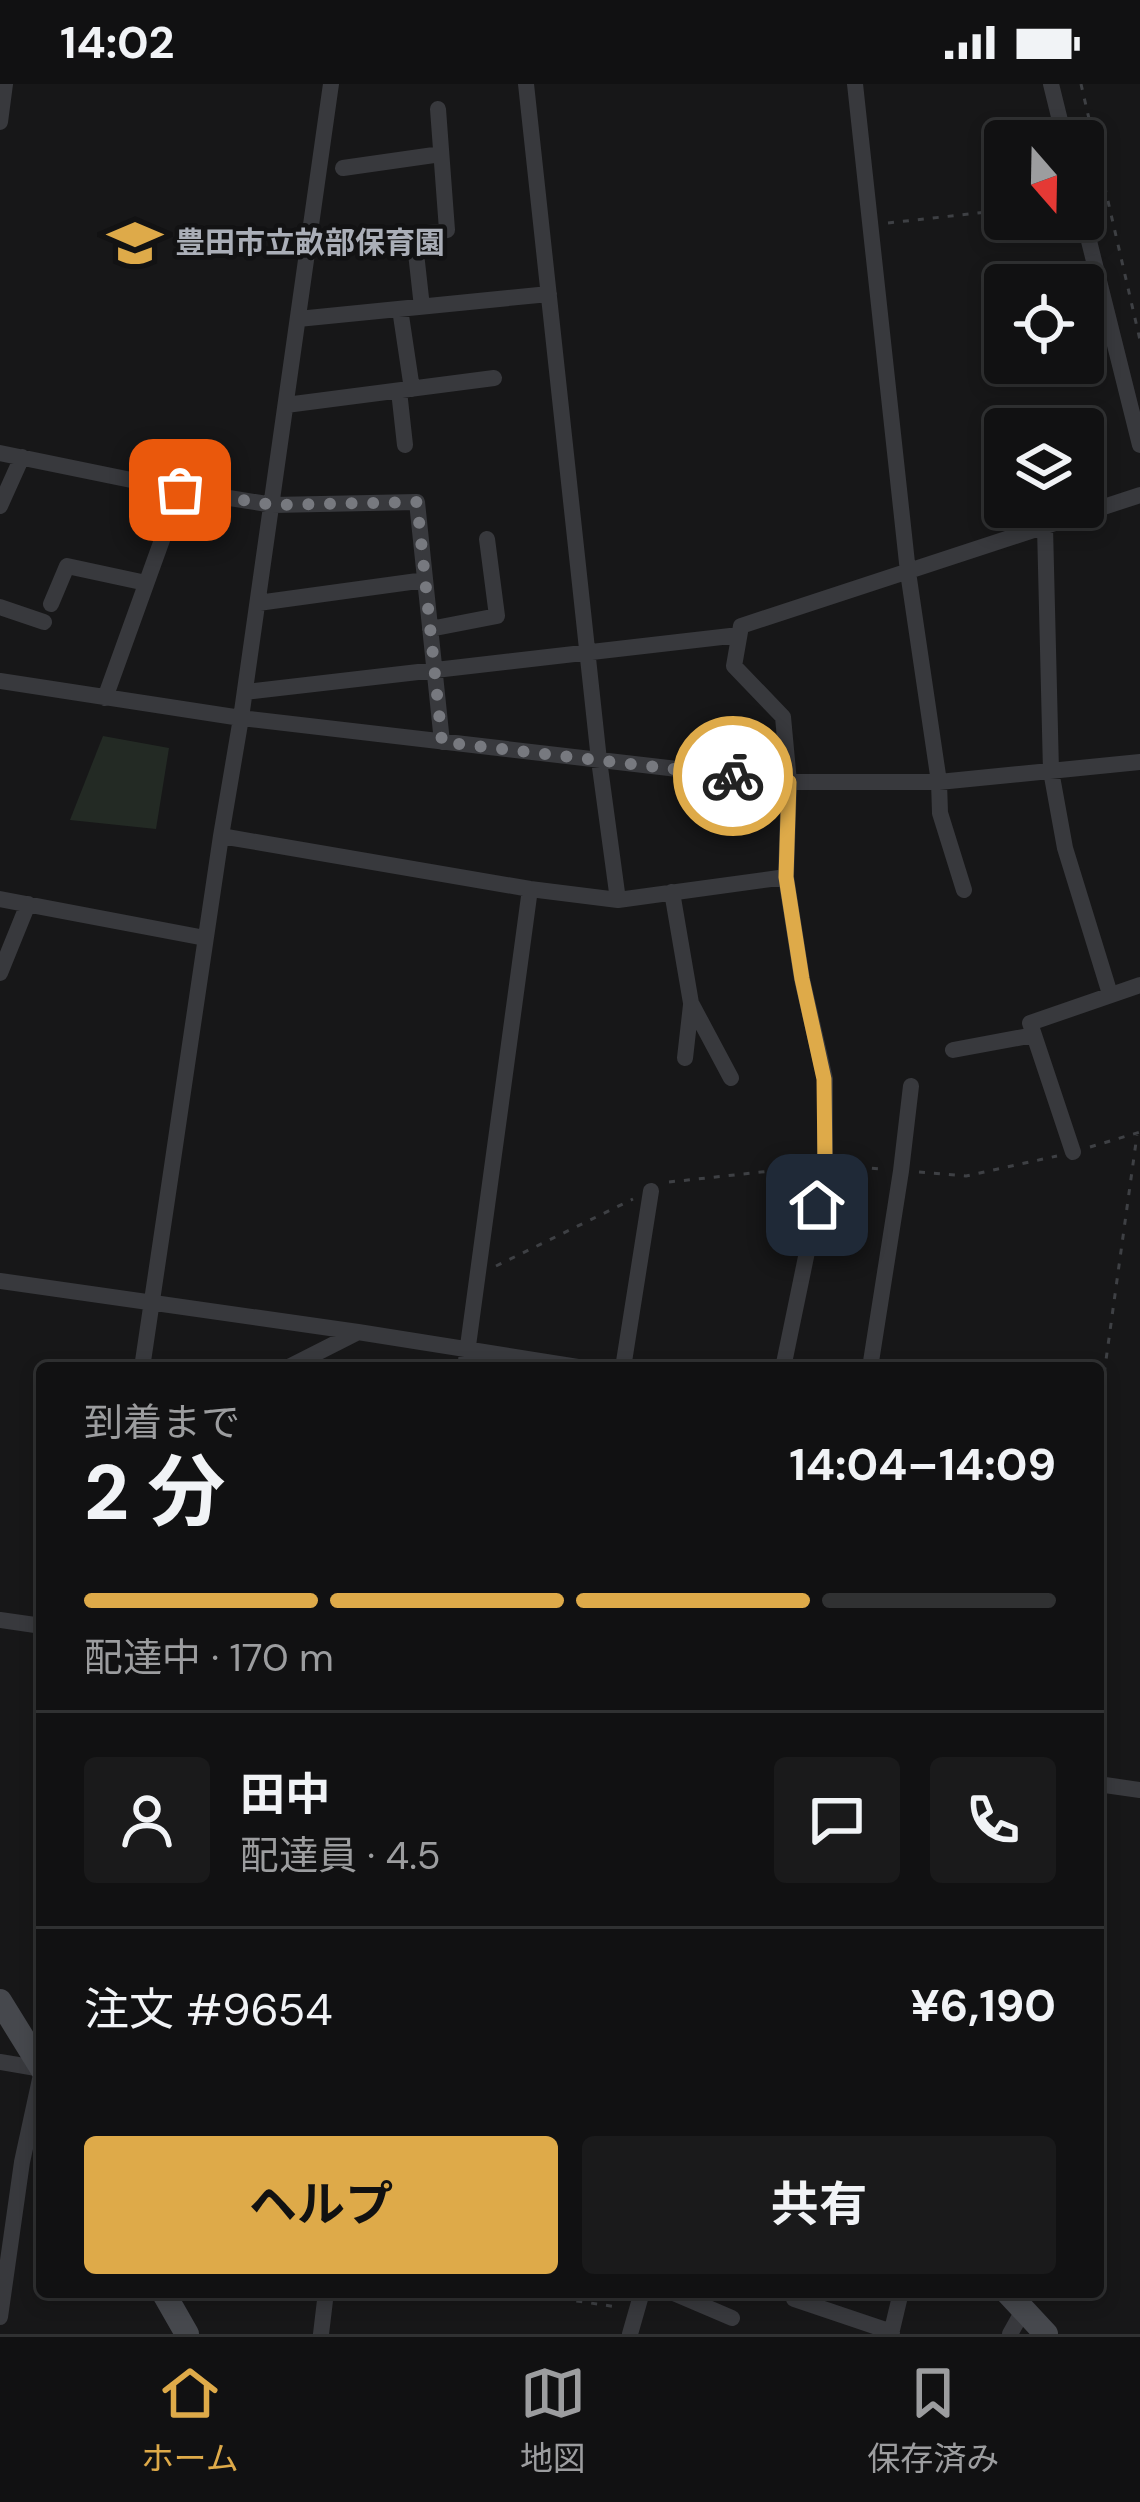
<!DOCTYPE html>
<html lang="ja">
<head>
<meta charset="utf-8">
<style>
	:root { --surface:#111112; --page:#1a1a1b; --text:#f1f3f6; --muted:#9c9d9f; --line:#303132; --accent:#deaa49 }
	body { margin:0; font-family:"DM Sans","Noto Sans JP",sans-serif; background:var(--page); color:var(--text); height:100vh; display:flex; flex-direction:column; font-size:45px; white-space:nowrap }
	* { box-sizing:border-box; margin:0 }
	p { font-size:39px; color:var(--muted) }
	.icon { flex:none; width:66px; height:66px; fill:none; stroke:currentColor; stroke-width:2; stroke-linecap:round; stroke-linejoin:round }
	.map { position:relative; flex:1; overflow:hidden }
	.sheet { position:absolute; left:36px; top:1278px; width:1068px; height:936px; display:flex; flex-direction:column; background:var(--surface); border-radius:12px; box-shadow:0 6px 18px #0003,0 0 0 3px var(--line) }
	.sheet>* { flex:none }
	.needle { width:78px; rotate:160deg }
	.tools { position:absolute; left:984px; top:36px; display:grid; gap:24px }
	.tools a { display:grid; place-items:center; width:120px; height:120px; border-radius:12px; background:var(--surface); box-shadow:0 6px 18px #0003,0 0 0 3px var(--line); font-size:60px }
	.pin { position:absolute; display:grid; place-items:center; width:102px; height:102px; color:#fff; margin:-51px; border-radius:24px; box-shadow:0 6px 18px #0006 }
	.courier { position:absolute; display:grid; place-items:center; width:120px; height:120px; margin:-60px; border:9px solid #deaa49; border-radius:50%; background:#fff; color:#222; box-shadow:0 3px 15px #0007 }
	.summary em { font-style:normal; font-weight:700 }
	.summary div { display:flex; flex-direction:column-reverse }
	.summary { display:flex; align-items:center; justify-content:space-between; height:204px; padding:0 48px }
	h1 { font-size:78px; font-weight:700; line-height:90px }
	.bar { display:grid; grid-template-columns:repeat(4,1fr); gap:18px 12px; align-content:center; height:144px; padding:0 48px }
	.bar i { height:15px; border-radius:9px; background:var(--line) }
	.bar .current { background:var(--accent) }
	.bar p { grid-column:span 4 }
	.line { display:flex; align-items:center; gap:30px; padding:0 48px; border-top:3px solid var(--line) }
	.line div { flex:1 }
	.round { display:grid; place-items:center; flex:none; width:126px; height:126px; border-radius:12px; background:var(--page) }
	.cta { display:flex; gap:24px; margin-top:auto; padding:24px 48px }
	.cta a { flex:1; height:138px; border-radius:12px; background:var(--accent); color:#111; font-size:48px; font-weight:700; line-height:138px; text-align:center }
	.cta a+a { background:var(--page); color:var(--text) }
	.status { display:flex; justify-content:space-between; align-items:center; height:84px; padding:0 60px; background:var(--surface); direction:ltr }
	.status svg { height:33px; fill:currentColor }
	.tab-bar { display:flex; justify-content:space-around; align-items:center; height:168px; border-top:3px solid var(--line); background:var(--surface); font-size:33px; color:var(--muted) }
	.tab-bar a { display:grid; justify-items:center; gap:6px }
	.tab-bar .current { color:var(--accent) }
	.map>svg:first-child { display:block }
</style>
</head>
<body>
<div class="status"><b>14:02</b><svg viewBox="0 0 49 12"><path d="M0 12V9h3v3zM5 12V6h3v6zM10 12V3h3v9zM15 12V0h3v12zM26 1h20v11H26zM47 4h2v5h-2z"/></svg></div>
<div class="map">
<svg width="1140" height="2250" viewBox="0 0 1140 2250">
	<rect width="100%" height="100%" fill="#171718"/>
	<path fill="#232a24" d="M103,652L169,664L156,745L70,736Z"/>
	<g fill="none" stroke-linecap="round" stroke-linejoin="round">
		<path stroke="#3e4044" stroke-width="3" stroke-dasharray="6 9" stroke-linecap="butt" d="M1081,0L1140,256
			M888,139L1005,126
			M1090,1063L1140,1048
			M842,1082L880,1085
			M919,1088L966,1092L1057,1072
			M669,1098L808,1083
			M496,1182L633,1115
			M1098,1334L1137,1051
			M517,2208L617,2223"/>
		<path stroke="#38393d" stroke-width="16" d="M855,0L908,488L939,698L940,729L964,806
			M1051,0L1065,57
			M0,38L5,0
			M343,84L441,70
			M1083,133L1140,361
			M422,223L414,151L447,146L438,25
			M400,225L412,305
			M298,235L549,210
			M399,307L405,361
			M286,321L494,294
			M0,369L180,406L273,421L417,418L442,658
			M0,422L22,373
			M1045,443L1051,687L1065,764L1110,910
			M258,519L425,496
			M51,520L67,482L146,499
			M0,523L44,538
			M430,545L497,532L487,455
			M0,597L241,634L789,698H939L1140,678
			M245,608L739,551
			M105,614L180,406
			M221,752L530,805L618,816L599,676L526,0
			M672,808L691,919L731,994
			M0,815L205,854
			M618,816L786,793
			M0,889L28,820
			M953,966L1034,951
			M685,974L691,921
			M1073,1068L1030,939L1140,901
			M0,1197L358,1248
			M142,1284L221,752L241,634L331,0
			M287,1284L358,1248L584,1284
			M465,1284L530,805
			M623,1284L651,1107
			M783,1284L825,1081V995L802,895L786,793L789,698L783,633L734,582L741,542L1140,411
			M870,1284L901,1087L911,1002
			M0,1536L42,1542
			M1098,1700L1140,1706
			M0,1978L42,1985
			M671,2208L732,2234
			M796,2208L794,2215L892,2248
			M0,2233L22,2078L42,1986
			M321,2250L326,2208
			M630,2250L642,2208
			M891,2250L901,2208
			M1010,2250L1024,2225"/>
		<path stroke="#46484d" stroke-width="24" d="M0,1917L42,1985
			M163,2208L187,2250
			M1007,2208L1046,2250"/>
	</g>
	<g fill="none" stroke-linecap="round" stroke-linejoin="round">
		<path stroke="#77797f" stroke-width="12" stroke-dasharray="0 21.6" d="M180,406L273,421L417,418L442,658L733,692"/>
		<path stroke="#deaa49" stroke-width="15" d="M733,692L789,698L786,793L802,895L824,995L825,1081L817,1121"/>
	</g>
	<defs>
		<symbol id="school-bare" viewBox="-9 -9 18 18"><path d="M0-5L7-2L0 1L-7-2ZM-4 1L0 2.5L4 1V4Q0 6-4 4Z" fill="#deaa49" stroke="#121213" stroke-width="2.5" paint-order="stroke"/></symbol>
	</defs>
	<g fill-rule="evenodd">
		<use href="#school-bare" x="97" y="121" width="76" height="76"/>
	</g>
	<g text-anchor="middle" stroke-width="9" stroke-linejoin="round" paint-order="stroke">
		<g font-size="30" font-weight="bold" fill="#aaaeb7" stroke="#121213" text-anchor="start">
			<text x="175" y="169">豊田市立畝部保育園</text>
		</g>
	</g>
</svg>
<div class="tools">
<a><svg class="needle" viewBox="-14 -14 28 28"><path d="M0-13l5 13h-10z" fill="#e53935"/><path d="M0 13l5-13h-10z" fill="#9c9d9f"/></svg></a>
<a><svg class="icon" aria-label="locate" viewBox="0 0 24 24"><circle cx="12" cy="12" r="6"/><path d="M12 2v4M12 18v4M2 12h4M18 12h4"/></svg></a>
<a><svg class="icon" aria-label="layers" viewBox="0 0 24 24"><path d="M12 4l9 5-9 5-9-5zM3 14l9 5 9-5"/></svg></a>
</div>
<div class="pin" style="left:180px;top:406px;background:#ea580c"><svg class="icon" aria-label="bag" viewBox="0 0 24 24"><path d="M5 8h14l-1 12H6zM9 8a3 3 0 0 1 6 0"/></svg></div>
<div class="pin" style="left:817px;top:1121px;background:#1f2937"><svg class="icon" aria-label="home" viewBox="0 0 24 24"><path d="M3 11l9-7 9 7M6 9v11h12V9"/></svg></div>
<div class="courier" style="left:733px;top:692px"><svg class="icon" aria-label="bike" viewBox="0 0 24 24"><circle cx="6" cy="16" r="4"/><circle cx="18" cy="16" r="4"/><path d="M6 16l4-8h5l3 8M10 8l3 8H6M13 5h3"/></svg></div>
<section class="sheet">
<div class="summary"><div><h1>2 分</h1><p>到着まで</p></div><em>14:04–14:09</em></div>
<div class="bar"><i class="current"></i><i class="current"></i><i class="current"></i><i></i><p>配達中 · 170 m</p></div>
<div class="line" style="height:216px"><a class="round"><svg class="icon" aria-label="person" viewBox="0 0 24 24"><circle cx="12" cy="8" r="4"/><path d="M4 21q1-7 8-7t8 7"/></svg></a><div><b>田中</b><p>配達員 · 4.5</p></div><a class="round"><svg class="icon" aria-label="chat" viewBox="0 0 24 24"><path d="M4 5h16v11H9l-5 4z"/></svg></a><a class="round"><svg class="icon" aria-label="phone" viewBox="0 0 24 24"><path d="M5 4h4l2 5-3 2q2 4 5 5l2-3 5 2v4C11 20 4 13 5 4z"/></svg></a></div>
<div class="line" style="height:156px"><div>注文 #9654</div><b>¥6,190</b></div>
<div class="cta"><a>ヘルプ</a><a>共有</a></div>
</section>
</div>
<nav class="tab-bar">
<a class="current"><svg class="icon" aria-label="home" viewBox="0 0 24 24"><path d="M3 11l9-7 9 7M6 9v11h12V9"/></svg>ホーム</a>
<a><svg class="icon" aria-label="map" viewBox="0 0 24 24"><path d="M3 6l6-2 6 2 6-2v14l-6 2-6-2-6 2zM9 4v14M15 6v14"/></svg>地図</a>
<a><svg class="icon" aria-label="saved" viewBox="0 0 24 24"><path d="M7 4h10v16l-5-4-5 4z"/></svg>保存済み</a>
</nav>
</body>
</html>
